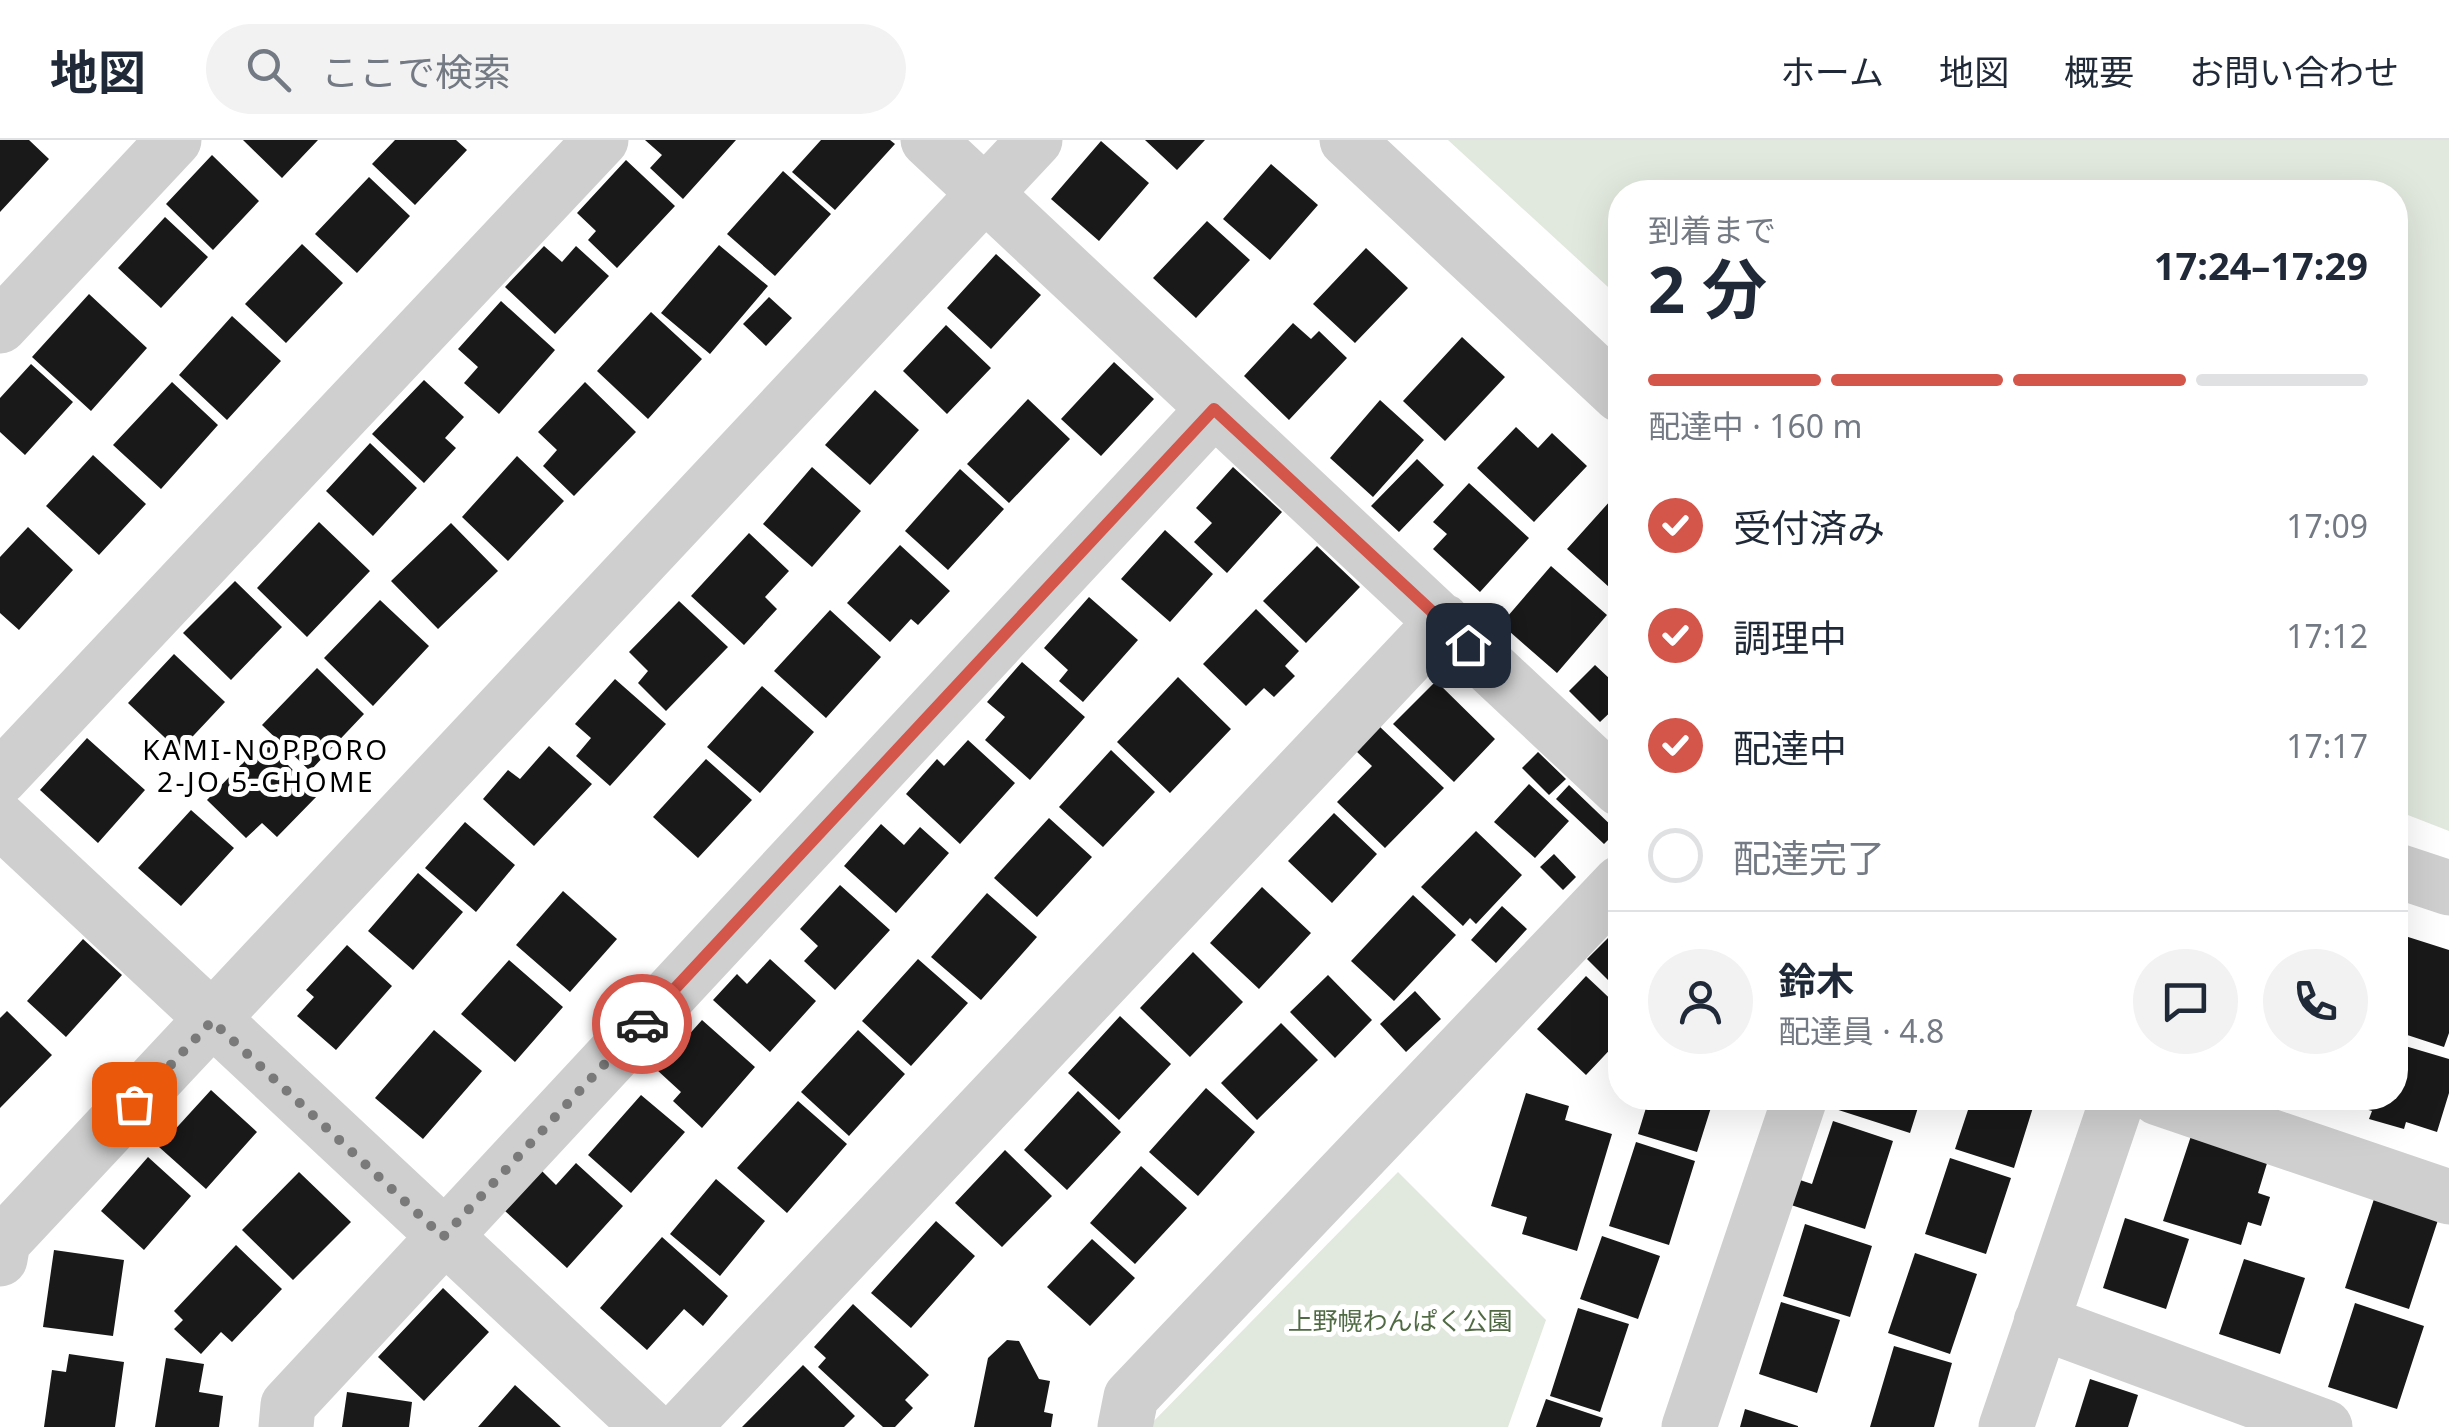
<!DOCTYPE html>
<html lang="ja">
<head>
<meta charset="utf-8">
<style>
	:root { --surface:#fff; --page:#f2f2f3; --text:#1f2937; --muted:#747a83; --line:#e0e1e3; --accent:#d4554a }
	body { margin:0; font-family:"Noto Sans","Noto Sans JP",sans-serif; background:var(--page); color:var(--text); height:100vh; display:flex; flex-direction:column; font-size:38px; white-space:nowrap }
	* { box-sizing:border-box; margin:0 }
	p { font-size:32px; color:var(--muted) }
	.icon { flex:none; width:55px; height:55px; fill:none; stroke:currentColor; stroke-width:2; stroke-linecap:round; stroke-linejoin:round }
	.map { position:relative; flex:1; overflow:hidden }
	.panel { position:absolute; left:1608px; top:40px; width:800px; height:930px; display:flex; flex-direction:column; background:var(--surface); border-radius:40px; box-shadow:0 10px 40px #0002 }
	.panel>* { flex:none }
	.pin { position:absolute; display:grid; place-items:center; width:85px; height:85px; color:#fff; margin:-42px; border-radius:20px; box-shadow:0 5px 15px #0006 }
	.courier { position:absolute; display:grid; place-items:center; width:100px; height:100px; margin:-50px; border:8px solid #d4554a; border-radius:50%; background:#fff; color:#222; box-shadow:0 2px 12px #0007 }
	.overview em { font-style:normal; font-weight:700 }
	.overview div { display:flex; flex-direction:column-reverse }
	.overview { display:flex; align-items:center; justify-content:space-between; height:170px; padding:0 40px }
	h1 { font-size:65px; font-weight:700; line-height:75px }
	.bar { display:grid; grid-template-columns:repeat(4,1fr); gap:15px 10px; align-content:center; height:120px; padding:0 40px }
	.bar i { height:12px; border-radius:8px; background:var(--line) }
	.bar .active { background:var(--accent) }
	.bar p { grid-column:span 4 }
	.line { display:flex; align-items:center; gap:25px; padding:0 40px; border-top:2px solid var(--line) }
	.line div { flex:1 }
	.round { display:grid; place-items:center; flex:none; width:105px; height:105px; border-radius:52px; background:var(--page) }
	ol { padding:0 40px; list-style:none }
	li { display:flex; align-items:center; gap:30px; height:110px }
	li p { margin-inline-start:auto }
	li .icon { padding:10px; border-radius:50%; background:var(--accent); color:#fff; stroke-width:4 }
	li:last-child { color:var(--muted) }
	li i { width:55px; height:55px; border:5px solid var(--line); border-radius:50% }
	header { display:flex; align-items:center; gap:60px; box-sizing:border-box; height:140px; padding:0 50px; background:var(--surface); border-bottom:2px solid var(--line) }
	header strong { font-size:48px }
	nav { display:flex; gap:55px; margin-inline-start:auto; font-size:35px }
	.search { width:700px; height:90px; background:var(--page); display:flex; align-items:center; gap:25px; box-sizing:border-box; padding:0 35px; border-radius:55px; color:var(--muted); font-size:38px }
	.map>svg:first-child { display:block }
</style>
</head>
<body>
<header>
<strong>地図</strong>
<div class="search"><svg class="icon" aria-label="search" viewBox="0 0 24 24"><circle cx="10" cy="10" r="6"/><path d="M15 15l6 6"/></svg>ここで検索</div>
<nav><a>ホーム</a><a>地図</a><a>概要</a><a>お問い合わせ</a></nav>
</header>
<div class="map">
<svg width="2449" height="1287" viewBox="0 0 2449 1287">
	<rect width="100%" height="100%" fill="#fff"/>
	<path fill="#e1e8dd" d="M1448,0H2449V691L2395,670V52H1620V158Z
		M1398,1032L1546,1180L1508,1287H1148Z"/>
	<path fill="#191919" d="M0,0H29L49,19L0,72Z
		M243,0H318L282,38Z
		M395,0H456L467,10L415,65L372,24Z
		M645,0H736L683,59L650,28L662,15Z
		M821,0H890L895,4L835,70L792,32Z
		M1145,0H1205L1177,30Z
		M1101,1L1149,43L1099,101L1051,59Z
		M212,15L259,61L213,110L166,64Z
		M626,20L675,66L617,128L588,100L596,91L577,73Z
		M1271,24L1318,65L1270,120L1223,79Z
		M783,31L831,74L775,136L727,94Z
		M369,37L410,76L357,133L315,94Z
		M165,77L208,117L161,168L118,128Z
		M1207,81L1250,120L1196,178L1153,138Z
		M302,104L343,143L286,203L245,164Z
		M719,105L768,146L710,214L661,173Z
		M544,106L562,122L576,106L609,136L555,194L505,147Z
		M1366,108L1408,148L1355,203L1313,164Z
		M996,114L1041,155L991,209L947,168Z
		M89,154L147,208L91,271L32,217Z
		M769,157L792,178L766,206L743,184Z
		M501,161L555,210L499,274L464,243L478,227L458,209Z
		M651,172L702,219L648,279L597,231Z
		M232,176L281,221L227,280L179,235Z
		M1293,183L1311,199L1319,191L1347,218L1289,280L1244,236Z
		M946,185L991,228L947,274L903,231Z
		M1462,197L1505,237L1445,301L1403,261Z
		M1114,222L1154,259L1101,316L1061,279Z
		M31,224L73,262L25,315L0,292V258Z
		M424,240L464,277L445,298L456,308L424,343L372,294Z
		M172,242L218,285L161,349L113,305Z
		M585,242L636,292L574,356L543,326L557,310L538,292Z
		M875,250L919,290L870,345L825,305Z
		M1028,259L1070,299L1009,363L967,324Z
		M1380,260L1424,300L1373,357L1330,318Z
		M1516,287L1538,308L1552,293L1587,326L1534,382L1477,328Z
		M370,303L417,348L373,396L326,351Z
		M93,315L146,364L99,415L46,366Z
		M517,316L564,361L508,421L462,377Z
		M1417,319L1444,345L1399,392L1371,366Z
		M812,327L861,371L812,427L763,384Z
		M1233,327L1282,372L1227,433L1194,402L1212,383L1196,368Z
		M960,329L1004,369L948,430L905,391Z
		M1469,343L1529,398L1480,452L1433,409L1447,394L1433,382Z
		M1620,350V457L1567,409Z
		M319,382L370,431L307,497L257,448Z
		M451,383L498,431L438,489L391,441Z
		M28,387L73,430L19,490L0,473V417Z
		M1165,390L1213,434L1170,482L1121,439Z
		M749,393L789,431L765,457L777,469L744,505L691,456Z
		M900,405L950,451L918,485L911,479L890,502L847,463Z
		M1317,406L1360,447L1306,503L1263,461Z
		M1551,426L1607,475L1557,533L1501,484Z
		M235,441L282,487L231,540L183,493Z
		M1089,457L1138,500L1083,562L1059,541L1068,530L1044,508Z
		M380,460L429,506L373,566L324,518Z
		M679,461L728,507L666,571L638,543L648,531L629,512Z
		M1256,469L1299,511L1285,526L1295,536L1274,557L1264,548L1246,566L1203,524Z
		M830,470L881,517L826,578L774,531Z
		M174,514L225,562L179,611L128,563Z
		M1022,522L1085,577L1030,640L985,600L1005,577L987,562Z
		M1595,525L1610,539L1620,529V563L1600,582L1569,551Z
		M317,528L364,574L310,631L262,585Z
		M1178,537L1231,589L1170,653L1117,602Z
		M615,539L666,584L610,646L576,616L591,598L575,584Z
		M1436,541L1495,599L1454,642L1393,584Z
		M762,546L814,592L760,653L707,607Z
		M1379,586L1444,648L1385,708L1337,662L1372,626L1356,611Z
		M87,598L145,650L98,703L40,650Z
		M968,600L1015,643L960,704L906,654L937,619L944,626Z
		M264,601L318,655L277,697L262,683L246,698L207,660Z
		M549,606L592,644L534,706L483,659L508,630L520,639Z
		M1111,610L1155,652L1103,707L1059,667Z
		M1538,612L1566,639L1549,655L1522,628Z
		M706,619L752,660L698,718L653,677Z
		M1529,644L1569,681L1535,718L1494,682Z
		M1569,645L1617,691L1604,704L1556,659Z
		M191,670L234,708L181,766L138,728Z
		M1334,673L1377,714L1332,763L1288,721Z
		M1049,678L1092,717L1037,777L994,738Z
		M465,682L515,725L476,772L425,728Z
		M881,684L904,705L920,687L949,713L896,773L844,726Z
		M1476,691L1522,735L1476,784L1470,778L1463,786L1421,747Z
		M1554,714L1576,737L1563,750L1540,727Z
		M418,733L463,772L413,830L368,791Z
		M840,745L890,790L835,850L804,821L818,806L800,789Z
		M1262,747L1311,793L1259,849L1210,803Z
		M563,751L617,799L570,852L516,805Z
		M987,753L1037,797L981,860L931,817Z
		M1413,755L1456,795L1394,861L1351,821Z
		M1502,766L1527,789L1496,823L1471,800Z
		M1616,790L1620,793V852L1587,819Z
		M2405,796L2449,810V893L2444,907L2395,891V825Z
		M83,799L122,835L66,897L27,861Z
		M347,805L392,846L336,910L297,876L314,857L306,850Z
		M1193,812L1243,862L1190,917L1140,868Z
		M770,819L816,861L770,912L713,860L737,834L747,844Z
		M918,819L968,863L911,926L862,881Z
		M509,820L563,867L515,922L461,874Z
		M1328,835L1372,880L1335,918L1290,872Z
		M1586,836L1620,868V899L1586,935L1537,889Z
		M1415,851L1441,879L1406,912L1380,884Z
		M7,871L52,915L0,968V878Z
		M1120,876L1171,924L1119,980L1068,933Z
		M702,880L755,927L702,988L673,961L681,952L657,930Z
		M1281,883L1318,920L1257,980L1221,943Z
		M434,890L482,931L423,999L375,958Z
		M858,890L905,934L849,996L801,952Z
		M2395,903L2449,919V953L2437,992L2406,982L2404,989L2369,979L2372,971L2338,961L2339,958H2395Z
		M1206,948L1255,992L1198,1056L1149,1012Z
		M211,950L257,992L206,1049L159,1007Z
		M1078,951L1121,992L1067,1050L1024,1010Z
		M1526,953L1569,966L1565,980L1612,994L1577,1111L1522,1094L1527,1077L1491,1066Z
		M641,955L685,992L631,1053L588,1015Z
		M1649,958H1714L1697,1012L1638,994Z
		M1829,958H1921L1910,993L1826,966Z
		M1972,958H2036L2014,1028L1955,1009Z
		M798,961L847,1004L787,1073L737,1028Z
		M1833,981L1893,1001L1865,1089L1791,1065L1800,1040L1812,1044Z
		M2191,996L2268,1020L2258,1053L2270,1057L2261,1086L2248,1082L2241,1105L2163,1081Z
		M1636,1002L1695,1021L1669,1105L1609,1086Z
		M1005,1010L1052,1056L1002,1107L955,1063Z
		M148,1017L191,1056L144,1110L101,1071Z
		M1950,1018L2011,1038L1986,1114L1925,1094Z
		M576,1023L623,1066L567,1128L505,1071L542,1031L556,1045Z
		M1141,1026L1187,1068L1135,1124L1090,1083Z
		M299,1032L351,1082L293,1140L242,1090Z
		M716,1039L765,1081L720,1136L670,1094Z
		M2374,1059L2438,1080L2409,1169L2345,1148Z
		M2125,1078L2189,1099L2166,1169L2103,1148Z
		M936,1081L975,1116L911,1188L871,1153Z
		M1805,1084L1872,1106L1850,1177L1783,1156Z
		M1602,1096L1660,1116L1638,1179L1580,1159Z
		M662,1097L728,1156L703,1186L684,1169L647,1210L600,1168Z
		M1092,1099L1135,1138L1090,1186L1047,1147Z
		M236,1105L282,1149L232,1202L221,1192L201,1214L174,1189L183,1180L174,1171Z
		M54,1110L124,1120L113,1196L43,1187Z
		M1915,1113L1977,1134L1950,1214L1888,1193Z
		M2244,1119L2305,1138L2280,1214L2219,1194Z
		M443,1148L489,1192L424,1261L378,1217Z
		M1781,1162L1840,1180L1817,1253L1759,1234Z
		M2355,1163L2424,1186L2397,1269L2328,1247Z
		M853,1164L929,1235L905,1260L913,1268L895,1287H883L818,1227L826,1218L814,1207Z
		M1578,1168L1629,1184L1600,1272L1550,1256Z
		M1007,1200L1019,1201L1039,1239L1050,1241L1044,1272L1053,1274L1051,1287H974L988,1218Z
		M1894,1206L1952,1223L1934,1287H1870Z
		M69,1214L124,1222L115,1287H44L52,1230L66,1232Z
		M166,1218L204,1224L199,1252L223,1256L219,1287H155Z
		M803,1225L855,1276L844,1287H742Z
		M2090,1239L2138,1255L2128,1287H2075Z
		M515,1245L561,1287H478Z
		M347,1252L412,1262L409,1287H342Z
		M1546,1259L1603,1278L1600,1287H1536Z
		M1745,1269L1798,1286V1287H1740Z"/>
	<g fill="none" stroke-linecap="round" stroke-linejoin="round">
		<path stroke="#cfcfcf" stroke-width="55" d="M928,0L1620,649
			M1347,0L1620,255
			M0,186L174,0
			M0,638L601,0
			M0,680L649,1287
			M2395,730L2449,748
			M2158,958L2449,1057
			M0,1119L3,1102L1035,0
			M2041,1182L2325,1287
			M286,1287L288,1265L1214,269
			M683,1287L1443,481
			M1125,1287L1131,1257L1620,743
			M1689,1287L1800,958
			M2006,1287L2118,958"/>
	</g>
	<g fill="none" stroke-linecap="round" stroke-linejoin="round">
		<path stroke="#7a7a7a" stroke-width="10" stroke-dasharray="0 18" d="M134,964L212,881L443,1097L642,884"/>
		<path stroke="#d4554a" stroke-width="12" d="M642,884L1214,269L1468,505"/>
	</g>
	<g text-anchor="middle" stroke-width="10" stroke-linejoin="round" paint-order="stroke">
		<g font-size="25" fill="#506a44" stroke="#fff">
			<text x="1400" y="1190">上野幌わんぱく公園</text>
		</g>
		<g font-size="28" letter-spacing="2.5" fill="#000" stroke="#fff">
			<text x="266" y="620">KAMI-NOPPORO<tspan x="266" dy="32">2-JO 5-CHOME</tspan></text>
		</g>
	</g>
</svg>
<div class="pin" style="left:134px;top:964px;background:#ea580c"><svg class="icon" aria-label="bag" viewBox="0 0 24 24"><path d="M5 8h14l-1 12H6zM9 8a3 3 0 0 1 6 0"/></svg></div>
<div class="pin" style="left:1468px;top:505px;background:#1f2937"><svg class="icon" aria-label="home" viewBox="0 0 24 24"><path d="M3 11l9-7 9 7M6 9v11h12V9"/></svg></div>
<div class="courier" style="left:642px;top:884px"><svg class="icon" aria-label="car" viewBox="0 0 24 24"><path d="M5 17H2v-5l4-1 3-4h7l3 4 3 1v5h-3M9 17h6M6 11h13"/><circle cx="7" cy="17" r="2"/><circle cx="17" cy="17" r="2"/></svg></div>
<section class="panel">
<div class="overview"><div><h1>2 分</h1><p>到着まで</p></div><em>17:24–17:29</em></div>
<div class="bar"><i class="active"></i><i class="active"></i><i class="active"></i><i></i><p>配達中 · 160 m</p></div>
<ol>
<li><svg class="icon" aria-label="check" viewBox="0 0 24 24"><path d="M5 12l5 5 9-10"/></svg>受付済み<p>17:09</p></li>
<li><svg class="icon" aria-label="check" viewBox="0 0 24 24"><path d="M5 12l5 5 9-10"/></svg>調理中<p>17:12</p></li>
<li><svg class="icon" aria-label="check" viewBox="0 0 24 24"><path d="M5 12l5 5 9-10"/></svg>配達中<p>17:17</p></li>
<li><i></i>配達完了</li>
</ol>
<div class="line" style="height:180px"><a class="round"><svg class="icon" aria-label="person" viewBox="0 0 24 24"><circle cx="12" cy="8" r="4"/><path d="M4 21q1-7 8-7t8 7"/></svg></a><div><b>鈴木</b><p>配達員 · 4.8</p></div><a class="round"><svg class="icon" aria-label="chat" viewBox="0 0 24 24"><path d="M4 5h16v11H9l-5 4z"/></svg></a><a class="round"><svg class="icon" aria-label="phone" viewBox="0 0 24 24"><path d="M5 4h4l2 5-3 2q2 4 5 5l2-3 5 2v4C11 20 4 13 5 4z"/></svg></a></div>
</section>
</div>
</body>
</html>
